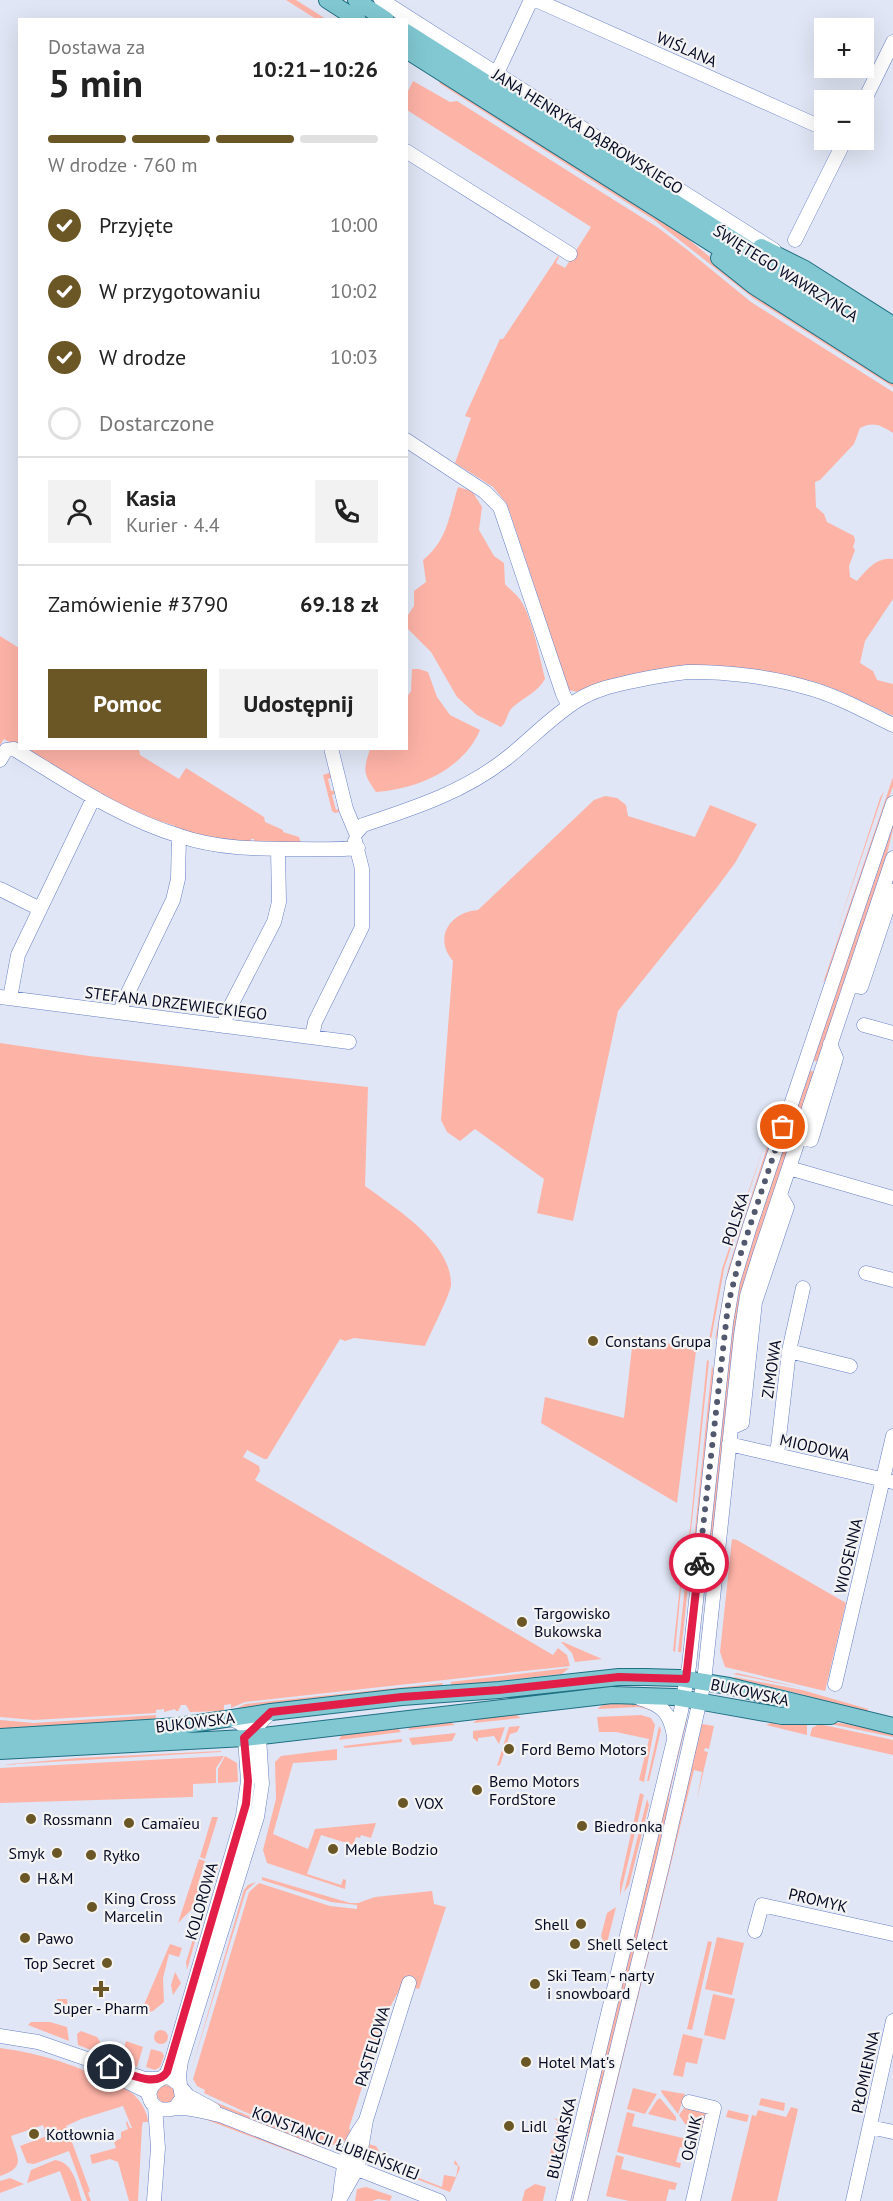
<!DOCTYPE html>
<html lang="pl">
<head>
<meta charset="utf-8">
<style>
	:root { --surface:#fff; --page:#f2f2f2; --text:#222; --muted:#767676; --line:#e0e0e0; --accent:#6a5725 }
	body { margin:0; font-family:"PT Sans",sans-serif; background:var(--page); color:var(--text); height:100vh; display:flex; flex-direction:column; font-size:22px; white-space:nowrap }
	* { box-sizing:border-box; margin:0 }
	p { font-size:20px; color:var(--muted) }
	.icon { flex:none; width:33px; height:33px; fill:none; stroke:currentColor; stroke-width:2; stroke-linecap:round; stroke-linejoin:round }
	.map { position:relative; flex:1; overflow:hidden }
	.details { position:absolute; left:18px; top:18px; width:390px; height:732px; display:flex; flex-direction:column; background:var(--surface); border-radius:0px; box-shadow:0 6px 24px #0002 }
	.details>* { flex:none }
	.fabs { position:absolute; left:814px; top:18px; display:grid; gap:12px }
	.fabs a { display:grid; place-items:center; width:60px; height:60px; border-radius:0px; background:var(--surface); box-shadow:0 6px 24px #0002; font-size:30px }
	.pin { position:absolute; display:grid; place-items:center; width:51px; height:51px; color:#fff; margin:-26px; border:3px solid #fff; border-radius:50%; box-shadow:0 2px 6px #0007 }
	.courier { position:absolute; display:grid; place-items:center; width:60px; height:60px; margin:-30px; border:4px solid #e11d48; border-radius:50%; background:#fff; color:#222; box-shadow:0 2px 8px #0007 }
	.summary em { font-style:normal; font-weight:700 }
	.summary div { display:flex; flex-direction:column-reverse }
	.summary { display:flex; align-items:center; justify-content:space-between; height:102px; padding:0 30px }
	h1 { font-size:39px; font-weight:700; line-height:45px }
	.bar { display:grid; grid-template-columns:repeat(4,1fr); gap:9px 6px; align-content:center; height:72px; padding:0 30px }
	.bar i { height:8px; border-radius:4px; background:var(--line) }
	.bar .selected { background:var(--accent) }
	.bar p { grid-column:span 4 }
	.line { display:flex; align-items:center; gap:15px; padding:0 30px; border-top:2px solid var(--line) }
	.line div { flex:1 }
	.round { display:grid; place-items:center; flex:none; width:63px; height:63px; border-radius:0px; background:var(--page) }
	ol { padding:0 30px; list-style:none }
	li { display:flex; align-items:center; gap:18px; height:66px }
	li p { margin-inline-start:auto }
	li .icon { padding:6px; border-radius:50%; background:var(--accent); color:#fff; stroke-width:4 }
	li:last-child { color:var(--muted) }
	li i { width:33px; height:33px; border:3px solid var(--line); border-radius:50% }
	.button { display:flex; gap:12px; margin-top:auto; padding:12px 30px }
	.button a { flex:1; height:69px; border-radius:0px; background:var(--accent); color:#fff; font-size:24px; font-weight:700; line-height:69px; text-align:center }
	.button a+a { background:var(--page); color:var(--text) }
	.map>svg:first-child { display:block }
</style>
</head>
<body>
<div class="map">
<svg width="893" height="2201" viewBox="0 0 893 2201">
	<rect width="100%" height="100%" fill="#e0e6f5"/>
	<path fill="#feb3a7" d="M286,0H296L326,19H316Z
		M413,81L450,102L457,101L657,227L685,248L751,302L893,392V433C881,425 873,421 860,428L854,444L820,480L815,482L816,507L824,514L827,522L854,536L855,541L853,547L855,550L849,566L850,577L857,581C867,570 876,557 893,559V599L865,641L860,663L873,671L877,680L893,684V716L842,692L818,683L787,676L661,669L601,682L578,692L569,690L507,504L493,487L455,463L471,418L465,416L500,339H503L558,256L559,257L556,263L565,268L591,227L407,110L406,95Z
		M441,81L669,223L740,282L893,380V387L753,298L654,220L439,83Z
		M458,487L472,491L482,507L479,530L494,556L504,563L505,584C509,589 514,592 518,597C531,611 540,659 545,679C538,692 524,697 513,707C506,713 508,721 501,727L477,715L457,697L431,652L407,628L408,615L414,606V591L426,582L423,560C448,540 449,515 458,487Z
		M0,636L19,648V748L4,739L0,745Z
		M412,669H419L428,672L437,697L450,715L480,730C463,770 417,789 376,792C363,773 363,771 370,749L406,748L407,697L411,691Z
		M20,749H139L140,755L179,779L186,768L264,817L265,822L283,830V832L299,837L301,843L254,845V839H251L250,844L175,831V826L163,822L162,827Z
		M329,773L334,777L328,779L331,791L337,790V793L332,795L336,810L341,808L342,811L335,813L332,811L323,775Z
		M893,777V786L828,976L823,983Z
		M884,791L837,930L880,798Z
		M605,796L617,798L626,805L628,816L695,837L710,805L757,824L735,863L715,890L618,1011L573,1221L537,1213L544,1179L475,1129L460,1141L447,1132L441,1120L453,961C433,938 450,912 478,910L594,800Z
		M893,820V829L885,863L818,1062L813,1060Z
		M0,1043L89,1056L368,1087L365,1186C395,1208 452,1243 451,1285C450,1295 430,1334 425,1346L354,1338L345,1341L340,1339L267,1459H264L247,1450L243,1457L259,1466L260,1471L255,1480L553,1655L558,1648L567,1655L570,1666L245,1702L231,1708V1704L224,1705V1711L190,1712L186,1705H181L178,1711H176L175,1709L164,1712V1709L156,1710V1713L34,1720L0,1717Z
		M808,1070L815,1072L765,1217L702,1655L700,1654L708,1581V1537L730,1331L740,1275Z
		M765,1143L724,1269L711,1340H709L722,1269Z
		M768,1144L772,1145L730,1270L718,1335L715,1340L728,1269Z
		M637,1336L645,1337L696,1351L677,1503L541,1423L545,1397L624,1418L633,1339Z
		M707,1360L709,1361L691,1530L682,1577L675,1652L673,1651L681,1576L690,1529Z
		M712,1365L714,1373L698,1530L689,1577L681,1652H678L686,1576L695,1530Z
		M732,1539L737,1540L846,1603L825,1691L725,1667L720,1652Z
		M561,1642H563L602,1659L575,1662L572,1653Z
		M569,1668L562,1674L453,1686L450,1682Z
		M737,1673L802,1688L733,1674Z
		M735,1677L802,1690L868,1709V1712L854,1710L801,1694L733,1678Z
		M443,1683L441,1688L232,1711L245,1704Z
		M640,1703L657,1712L639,1707L597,1709L604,1704Z
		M515,1714L521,1718L473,1723L479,1718Z
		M156,1715V1718C109,1731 48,1730 0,1728V1720L34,1723Z
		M641,1715L651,1718L655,1725L644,1782L639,1780L649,1739L616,1732H599L597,1717Z
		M685,1719L687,1720L670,1791L665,1827L574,2201H572L586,2145L592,2102Z
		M448,1721L455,1725L408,1730L412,1725Z
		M821,1722C846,1722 869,1728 893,1733V1737Z
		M771,1723L807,1725V1735L766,1725Z
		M702,1724L714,1726L709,1749L705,1748L704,1751L708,1752L697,1799L702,1772L694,1770L588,2201H586Z
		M819,1724L893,1740V1755L810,1736L812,1728Z
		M520,1726L517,1732L510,1734L500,1765L497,1766L509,1727Z
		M659,1726L661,1730L649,1781H647Z
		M505,1727L499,1744L494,1736L478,1738V1742L473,1738V1731Z
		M398,1728L401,1732L339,1740L342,1734Z
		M456,1733L452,1741L412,1745L409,1738Z
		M402,1739V1742L345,1748L343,1746Z
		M337,1749V1760L293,1763L273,1834L308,1849L315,1829L376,1823L371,1838L361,1835L360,1838L356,1837L353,1845L321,1835L307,1874L341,1885L343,1879L346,1880L345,1889L267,1863L263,1850L276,1799L275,1762L281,1756Z
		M221,1751V1752L0,1765L78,1758Z
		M224,1756L216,1768V1783L193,1784V1797L0,1803V1768Z
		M225,1756L237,1763L238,1781L236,1782L218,1783V1769Z
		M640,1793L644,1795L643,1799L620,1896V1883Z
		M647,1799L649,1805L629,1885L624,1892Z
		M212,1817H218L205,1859L200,1857Z
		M199,1859L205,1861L198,1884L202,1885L195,1906L178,1923Z
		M219,1865L210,1888L187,1970L186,1962L215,1867Z
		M262,1877L350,1903H358L375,1897L432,1891L434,1904L446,1907L419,1989L402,1985L389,2009H387L349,2128L351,2132L347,2143L343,2140L334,2145L328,2144L245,2112L204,2093L205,2090L197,2086L193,2079L249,1892L259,1883L330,1906L357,1909V1905L331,1902L262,1880Z
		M256,1882L246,1891L191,2071L244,1890L248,1885Z
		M616,1907L606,1947L601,1936L607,1913Z
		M717,1937L744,1943L732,1995L705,1989Z
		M708,1941L712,1942L692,2030L687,2029Z
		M170,1944L182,1948L179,1957L169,1954L163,1978L164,2002L153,2011L140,2014Z
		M175,1972L181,1983L173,1995L171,1985Z
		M713,1994L735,1999L725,2040L704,2035Z
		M57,1999H67L68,2015L58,2013Z
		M31,2022H50L67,2027L69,2041L28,2025Z
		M154 2037a7 7 0 1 1 14 0a7 7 0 1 1-14 0Z
		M81,2031L97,2037L105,2049L112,2051L111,2055L107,2056L78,2045L77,2034Z
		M683,2034L703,2039L697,2064L686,2062L683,2077L673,2075Z
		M126,2041L143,2047L137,2067L121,2060Z
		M0,2048C41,2053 79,2066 116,2085C122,2088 132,2091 136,2097C142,2103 148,2114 148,2122H143L142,2126L138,2201H129L118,2162L110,2159L92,2164L90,2155L116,2148L114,2142L121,2138V2132L128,2129L126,2123L127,2121L130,2128H132L123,2106L81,2119L66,2126L90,2191L88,2193L91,2201H87L69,2151L34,2164L27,2163L20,2146L47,2136L43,2125L11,2136C17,2158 27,2167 0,2176Z
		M151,2049L162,2052L164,2056L160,2067L155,2070L146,2067Z
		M157 2094a9 9 0 1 1 18 0a9 9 0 1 1-18 0Z
		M633,2088L657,2094L645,2114L627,2109Z
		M661,2090L685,2094L678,2114L662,2093Z
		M205,2098L313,2142L319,2145L320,2148L201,2099Z
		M660,2098L676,2117V2121L648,2114L657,2100Z
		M761,2098L785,2103L784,2111L759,2105Z
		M791,2107L798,2109L777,2201H731L752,2115L756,2116L758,2110L786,2117Z
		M684,2108L706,2112L707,2129L685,2124L679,2115Z
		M728,2110L749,2115L747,2122L726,2117Z
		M627,2112L635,2114L632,2126L687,2139L685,2148L680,2147L676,2162L681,2163L680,2168L617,2152Z
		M194,2115L218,2121L315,2159L313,2160Z
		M553,2118L563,2121L552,2168L547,2167L558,2121Z
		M368,2144L376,2146L388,2166L442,2187L444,2175L456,2177L458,2166L454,2164L455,2160L460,2168L450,2192L380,2165L371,2154L366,2152Z
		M616,2155L624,2157L621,2169L677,2183L675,2190L669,2189L666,2201H629L606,2196Z
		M55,2160C74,2162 77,2186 82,2201H71L60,2171L27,2183L31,2170Z
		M10,2178L24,2184L0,2193V2181Z
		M535,2184L546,2187L543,2201H522L525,2190Z
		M366,2187L392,2196L390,2201L378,2199L372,2201H355L357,2189Z"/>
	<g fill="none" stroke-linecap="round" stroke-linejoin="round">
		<defs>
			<path id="minor" d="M381,0L774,250
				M536,0L825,129
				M497,73L531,0
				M864,101L893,42
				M406,151L570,254
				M795,240L845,140
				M406,440L485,492L500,507L563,694L569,706
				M331,748L346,809L356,833
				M0,760L6,750L14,749C67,781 120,818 180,836C218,849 258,849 298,849C318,849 338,850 358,848
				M356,833L363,825C414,808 464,792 507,758C531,739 552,716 578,700C594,690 611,686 629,682C648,678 668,674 687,672C723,671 771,677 805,687C836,695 864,711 893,725
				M0,889L40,909
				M851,983L861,987L893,891
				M0,997L349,1042
				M10,998L18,955L94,797
				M121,1012L123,1003L173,900L178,879L179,836
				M864,1025L893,1033
				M224,1026L227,1013L274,922L279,902L278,849
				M312,1037L315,1022L362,927V869L355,841
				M799,1136L811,1140L836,1058L830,1044
				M789,1168L893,1198
				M866,1273L893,1280
				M789,1351L850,1366
				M731,1428L742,1423L755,1302L787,1207L780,1195
				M729,1444L893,1482
				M777,1455L789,1351L803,1288
				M835,1684L893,1436
				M639,1698C662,1705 670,1712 674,1736
				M755,1931L762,1905L893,1934
				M0,2036L38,2042L145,2079H159
				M118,2077L146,2091L150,2097
				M162,2078L167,2073L172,2060L243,1816L248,1781L245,1738L271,1712
				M180,2085L179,2075L181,2061L257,1817L262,1784L259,1737L240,1723L229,1718
				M182,2089L188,2096L214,2110
				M689,2102L714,2108L693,2201
				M175,2108L182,2098L180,2085L169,2077C150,2078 141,2101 160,2109C167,2111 172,2108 178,2108C192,2107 207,2113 220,2115L439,2201
				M870,2127L893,2132
				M340,2196C343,2165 346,2148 365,2122
				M339,2200L358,2167L366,2120L409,1983
				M154,2201L158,2148L155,2106
				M563,2201L681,1711L689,1666L726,1323L733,1282L750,1226L893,803
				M580,2201L663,1862L704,1682L741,1335L747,1296L759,1257L893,858
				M853,2201L893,2021"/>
			<path id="major" d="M327,0L358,20
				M356,0L386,20
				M406,32L893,341
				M406,50L893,358
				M761,247L805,269L893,325
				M719,258L754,286L893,375
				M0,1737L179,1726L271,1712L402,1697L499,1690L619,1677H645L679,1678L729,1686L893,1726
				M0,1751L245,1738L612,1695L675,1697L782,1716H831"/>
		</defs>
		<use href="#minor" stroke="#6981c5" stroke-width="15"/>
		<use href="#major" stroke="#1f6e82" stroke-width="18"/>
		<use href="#minor" stroke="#fff" stroke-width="14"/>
		<use href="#major" stroke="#81c8d2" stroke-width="16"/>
	</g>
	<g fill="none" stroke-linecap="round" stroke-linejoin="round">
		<path stroke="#52586d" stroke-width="6" stroke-dasharray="0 10.8" d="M699,1563L728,1305L741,1253L783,1127"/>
		<path stroke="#e11d48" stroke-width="8" d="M110,2067C125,2072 156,2089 167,2072L246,1804L248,1781L244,1738L271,1712L402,1697L499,1690L619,1677L686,1679L699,1563"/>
	</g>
	<g fill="#6a5725" stroke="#f3f3f3" stroke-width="2">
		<circle cx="593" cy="1341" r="6"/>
		<circle cx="522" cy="1622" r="6"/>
		<circle cx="509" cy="1749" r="6"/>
		<circle cx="477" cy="1790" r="6"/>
		<circle cx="403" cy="1803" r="6"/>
		<circle cx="31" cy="1819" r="6"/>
		<circle cx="129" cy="1823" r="6"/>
		<circle cx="582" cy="1826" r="6"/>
		<circle cx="333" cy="1849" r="6"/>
		<circle cx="57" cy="1853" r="6"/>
		<circle cx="91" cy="1855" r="6"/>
		<circle cx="25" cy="1878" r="6"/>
		<circle cx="92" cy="1907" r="6"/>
		<circle cx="581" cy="1924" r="6"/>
		<circle cx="25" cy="1938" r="6"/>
		<circle cx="575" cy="1944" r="6"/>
		<circle cx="107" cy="1963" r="6"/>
		<circle cx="535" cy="1984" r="6"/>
		<path d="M98 1980h6v6h6v6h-6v6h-6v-6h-6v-6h6z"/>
		<circle cx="526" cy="2062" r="6"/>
		<circle cx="509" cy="2126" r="6"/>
		<circle cx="34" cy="2134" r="6"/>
	</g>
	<g text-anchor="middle" stroke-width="4.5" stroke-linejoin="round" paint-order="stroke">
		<g font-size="16" fill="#050b24" stroke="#f3f3f3">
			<text transform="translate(687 49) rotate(24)" y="6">WIŚLANA</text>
			<text transform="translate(588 131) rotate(32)" y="6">JANA HENRYKA DĄBROWSKIEGO</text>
			<text transform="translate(786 273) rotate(32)" y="6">ŚWIĘTEGO WAWRZYŃCA</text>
			<text transform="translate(176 1003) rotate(7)" y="6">STEFANA DRZEWIECKIEGO</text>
			<text transform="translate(735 1219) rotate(-72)" y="6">POLSKA</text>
			<text transform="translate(771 1369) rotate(-82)" y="6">ZIMOWA</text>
			<text transform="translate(815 1447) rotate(13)" y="6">MIODOWA</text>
			<text transform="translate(848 1556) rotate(-77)" y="6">WIOSENNA</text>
			<text transform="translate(750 1692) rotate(12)" y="6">BUKOWSKA</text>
			<text transform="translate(195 1722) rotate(-7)" y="6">BUKOWSKA</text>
			<text transform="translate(818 1900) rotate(13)" y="6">PROMYK</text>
			<text transform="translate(201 1901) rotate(-74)" y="6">KOLOROWA</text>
			<text transform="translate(372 2046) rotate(-73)" y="6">PASTELOWA</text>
			<text transform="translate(865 2072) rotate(-78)" y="6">PŁOMIENNA</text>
			<text transform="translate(561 2138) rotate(-77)" y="6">BUŁGARSKA</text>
			<text transform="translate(691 2138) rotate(-77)" y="6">OGNIK</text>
			<text transform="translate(336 2143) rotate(21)" y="6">KONSTANCJI ŁUBIEŃSKIEJ</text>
		</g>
		<g font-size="16" fill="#050b24" stroke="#f3f3f3" text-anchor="start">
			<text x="605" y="1347">Constans Grupa</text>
			<text x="534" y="1619">Targowisko<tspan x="534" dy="18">Bukowska</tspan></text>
			<text x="521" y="1755">Ford Bemo Motors</text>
			<text x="489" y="1787">Bemo Motors<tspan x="489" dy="18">FordStore</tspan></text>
			<text x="415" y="1809">VOX</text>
			<text x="43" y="1825">Rossmann</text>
			<text x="141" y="1829">Camaïeu</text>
			<text x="594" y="1832">Biedronka</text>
			<text x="345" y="1855">Meble Bodzio</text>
			<text x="45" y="1859" text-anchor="end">Smyk</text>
			<text x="103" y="1861">Ryłko</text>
			<text x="37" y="1884">H&amp;M</text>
			<text x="104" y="1904">King Cross<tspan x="104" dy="18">Marcelin</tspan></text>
			<text x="569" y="1930" text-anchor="end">Shell</text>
			<text x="37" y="1944">Pawo</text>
			<text x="587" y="1950">Shell Select</text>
			<text x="95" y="1969" text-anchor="end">Top Secret</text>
			<text x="547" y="1981">Ski Team - narty<tspan x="547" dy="18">i snowboard</tspan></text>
			<text x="101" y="2014" text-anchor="middle">Super - Pharm</text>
			<text x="538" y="2068">Hotel Mat's</text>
			<text x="521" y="2132">Lidl</text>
			<text x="46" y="2140">Kotłownia</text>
		</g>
	</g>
</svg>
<div class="fabs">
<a>+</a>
<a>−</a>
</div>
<div class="pin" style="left:783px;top:1127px;background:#ea580c"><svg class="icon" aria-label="bag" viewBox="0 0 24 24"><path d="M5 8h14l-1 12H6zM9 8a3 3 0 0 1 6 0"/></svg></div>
<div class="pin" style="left:110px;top:2067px;background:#1f2937"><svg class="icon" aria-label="home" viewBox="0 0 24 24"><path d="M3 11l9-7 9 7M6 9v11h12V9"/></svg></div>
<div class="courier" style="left:699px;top:1563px"><svg class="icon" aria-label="bike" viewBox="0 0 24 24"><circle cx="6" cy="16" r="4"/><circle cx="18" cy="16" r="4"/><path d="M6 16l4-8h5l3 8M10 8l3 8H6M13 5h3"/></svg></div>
<section class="details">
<div class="summary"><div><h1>5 min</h1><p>Dostawa za</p></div><em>10:21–10:26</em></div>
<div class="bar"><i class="selected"></i><i class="selected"></i><i class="selected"></i><i></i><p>W drodze · 760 m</p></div>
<ol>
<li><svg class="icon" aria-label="check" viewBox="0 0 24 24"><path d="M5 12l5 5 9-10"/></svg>Przyjęte<p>10:00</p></li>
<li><svg class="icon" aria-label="check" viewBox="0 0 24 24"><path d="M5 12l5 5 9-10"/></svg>W przygotowaniu<p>10:02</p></li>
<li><svg class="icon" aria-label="check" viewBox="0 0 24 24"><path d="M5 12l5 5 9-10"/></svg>W drodze<p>10:03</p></li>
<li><i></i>Dostarczone</li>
</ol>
<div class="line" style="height:108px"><a class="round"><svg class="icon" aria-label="person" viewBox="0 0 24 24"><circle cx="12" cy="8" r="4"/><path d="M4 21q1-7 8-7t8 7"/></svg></a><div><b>Kasia</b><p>Kurier · 4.4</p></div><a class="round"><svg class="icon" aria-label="phone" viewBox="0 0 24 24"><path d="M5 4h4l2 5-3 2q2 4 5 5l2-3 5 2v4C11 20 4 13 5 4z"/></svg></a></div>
<div class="line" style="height:78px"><div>Zamówienie #3790</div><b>69.18 zł</b></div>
<div class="button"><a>Pomoc</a><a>Udostępnij</a></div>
</section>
</div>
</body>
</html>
